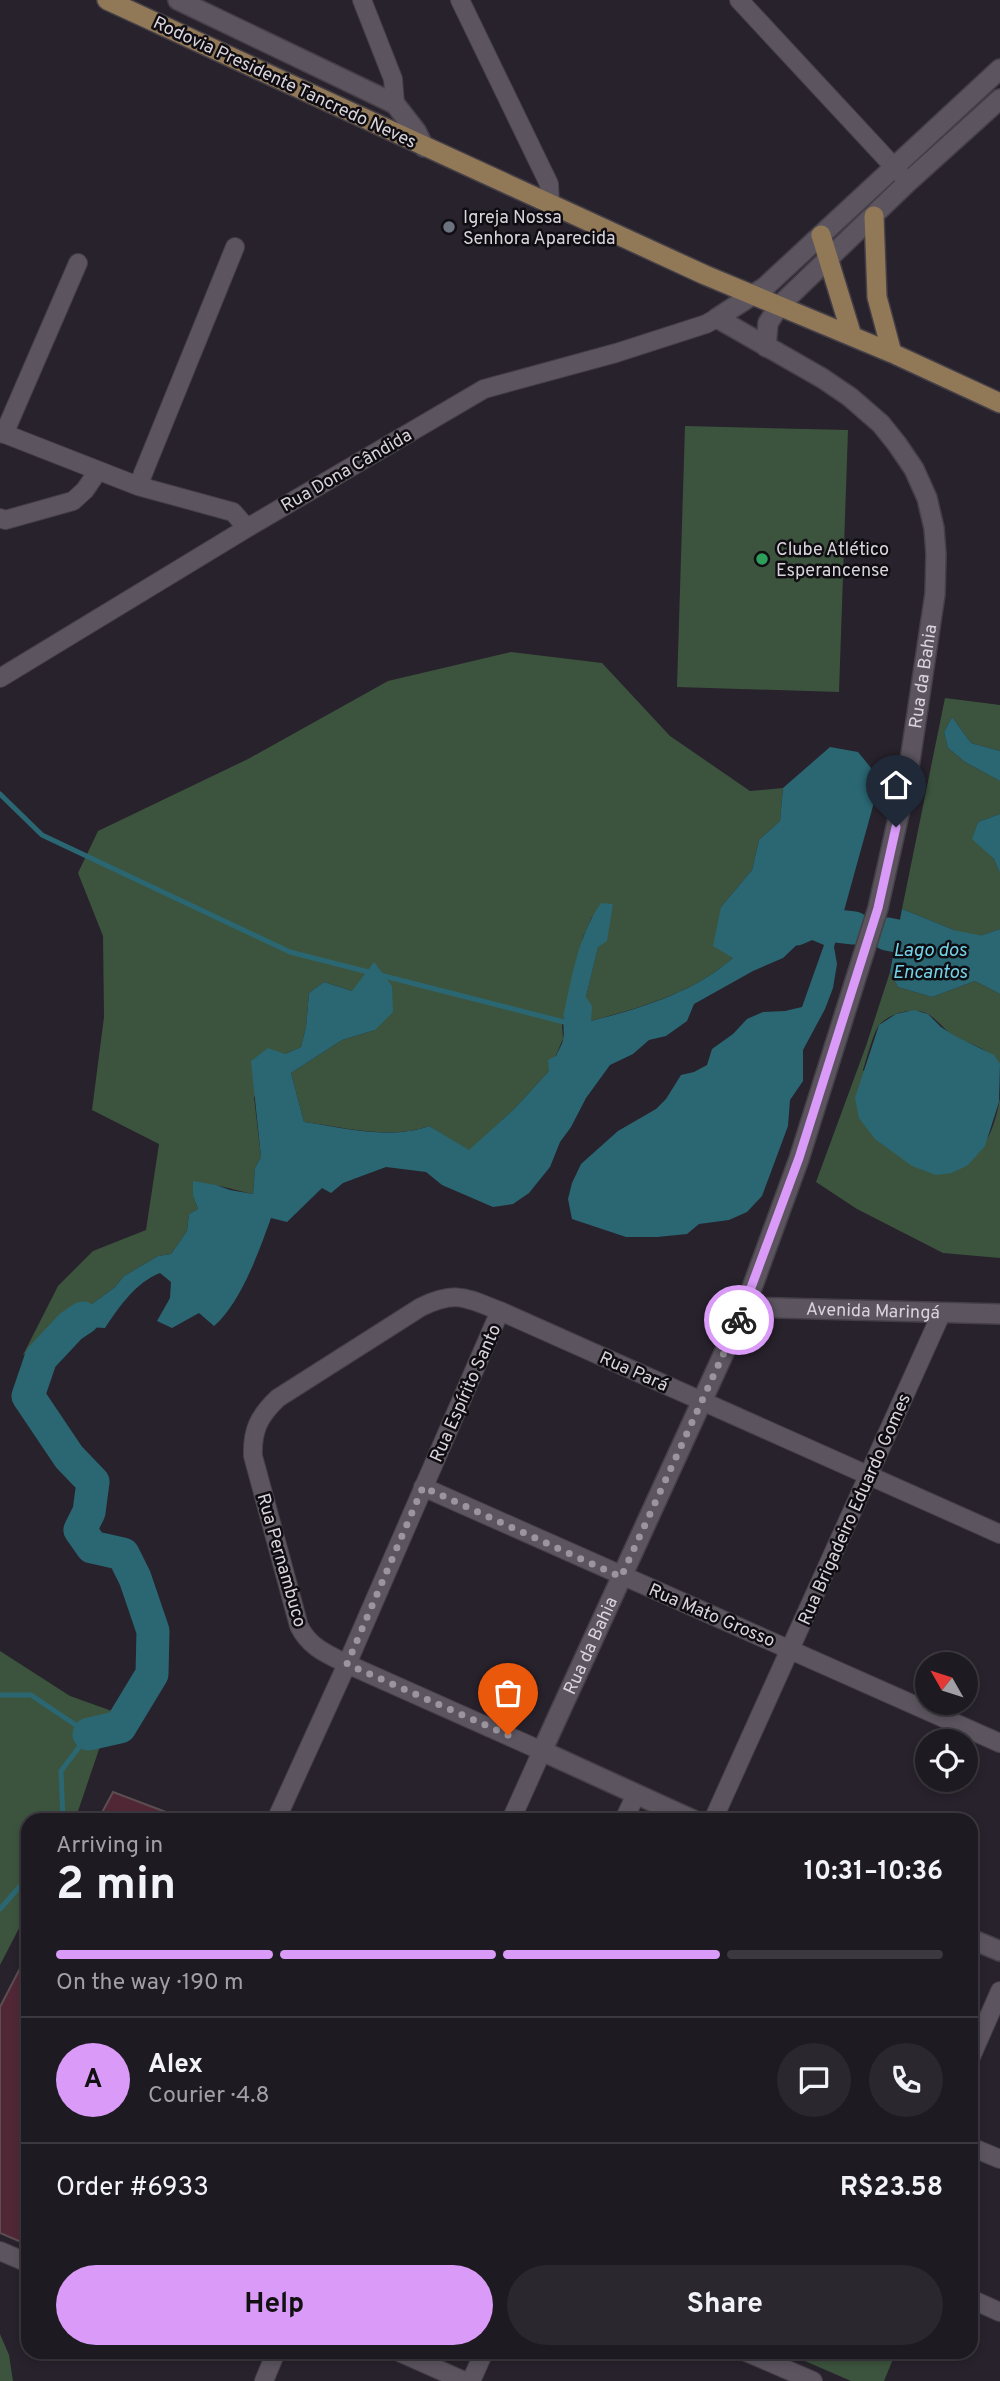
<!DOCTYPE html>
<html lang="en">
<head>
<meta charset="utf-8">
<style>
	:root { --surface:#1e1a21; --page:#2b272e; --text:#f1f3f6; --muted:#a1a1a5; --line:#3c383f; --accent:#d99af8 }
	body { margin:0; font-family:Overpass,sans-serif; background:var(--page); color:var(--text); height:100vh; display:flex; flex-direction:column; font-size:26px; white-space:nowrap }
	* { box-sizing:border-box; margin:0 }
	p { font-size:23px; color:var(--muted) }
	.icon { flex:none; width:38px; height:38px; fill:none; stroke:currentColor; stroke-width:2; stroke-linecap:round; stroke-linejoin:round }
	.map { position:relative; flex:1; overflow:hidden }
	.side { position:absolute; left:21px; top:1813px; width:957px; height:546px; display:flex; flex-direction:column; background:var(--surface); border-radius:21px; box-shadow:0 4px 10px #0003,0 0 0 2px var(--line) }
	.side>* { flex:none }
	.needle { width:46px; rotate:309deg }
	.tools { position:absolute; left:915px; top:1652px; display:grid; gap:14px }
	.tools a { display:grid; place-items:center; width:63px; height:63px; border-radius:50%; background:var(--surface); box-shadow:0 4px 10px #0003,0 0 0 2px var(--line); font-size:35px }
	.pin { position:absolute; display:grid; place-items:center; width:60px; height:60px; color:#fff; margin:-72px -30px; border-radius:50% 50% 50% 0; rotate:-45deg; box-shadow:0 0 7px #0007 }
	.pin .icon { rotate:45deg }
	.courier { position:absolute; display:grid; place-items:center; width:70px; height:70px; margin:-35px; border:5px solid #d99af8; border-radius:50%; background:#fff; color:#222; box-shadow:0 2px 9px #0007 }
	.head em { font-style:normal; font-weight:700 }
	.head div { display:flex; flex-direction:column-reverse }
	.head { display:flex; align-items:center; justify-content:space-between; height:119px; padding:0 35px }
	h1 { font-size:46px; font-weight:700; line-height:52px }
	.bar { display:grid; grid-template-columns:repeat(4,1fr); gap:10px 7px; align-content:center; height:84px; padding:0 35px }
	.bar i { height:9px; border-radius:5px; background:var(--line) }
	.bar .on { background:var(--accent) }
	.bar p { grid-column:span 4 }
	.line { display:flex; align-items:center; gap:18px; padding:0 35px; border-top:2px solid var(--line) }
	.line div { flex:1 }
	.round { display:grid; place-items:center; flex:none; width:74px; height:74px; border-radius:37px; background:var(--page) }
	.cta { display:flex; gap:14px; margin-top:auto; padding:14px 35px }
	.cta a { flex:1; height:80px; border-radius:42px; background:var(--accent); color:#111; font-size:28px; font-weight:700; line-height:80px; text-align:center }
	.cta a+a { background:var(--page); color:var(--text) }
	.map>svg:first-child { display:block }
</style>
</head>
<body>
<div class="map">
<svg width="1000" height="2381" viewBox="0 0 1000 2381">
	<rect width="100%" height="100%" fill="#28222c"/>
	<path fill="#3c543d" d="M685,426L848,430L839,692L677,687Z
		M511,652L602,663L670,736L750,791L783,788L780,821L759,840L752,870L721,907L733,958C693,993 642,1007 591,1021L586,997L598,946L613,904L592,917L583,937L565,1011L562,1024L563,1039L549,1071L514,1109L469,1151L429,1126C390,1140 344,1127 304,1122L291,1073L342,1040L375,1030L352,991L324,982L309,993L306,1027L301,1047L285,1054L254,1097L261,1157L255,1168L253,1194C237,1191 221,1185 205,1184L193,1196L198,1209L189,1214L187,1231L171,1254L158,1256L124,1276L114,1288L75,1316L43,1346L23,1355L58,1286L93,1251L146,1230L159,1144L92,1110L104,1017L103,936L78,873L98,831L248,759L388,681Z
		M945,698L1000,705V751L971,743L952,717L944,732L948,748L965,762L1000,781V814L978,822L973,838L994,859L1000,873V929L974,938L902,909Z
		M890,972L898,987L932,997L975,981L1000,994V1067C993,1049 971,1045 956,1037C945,1031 935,1017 926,1013C912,1007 891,1013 880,1024C873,1032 867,1059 863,1070L952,1173C983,1157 994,1132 1000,1098V1258L943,1253L857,1209L816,1182L866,1046Z
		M0,1651L70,1696L112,1711L75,1820H28V1911L0,1965Z
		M0,2334L9,2355L13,2381H0Z
		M801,2352H896L884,2381H851L798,2358Z"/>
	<path fill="#2a6773" d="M952,717L971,743L1000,751V781L965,762L948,748L944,732Z
		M830,747L858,752L876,774L873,806L834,947L837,964L833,988L825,1009L803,1050V1081L790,1100L788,1126L762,1196L747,1212L729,1220L699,1224L687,1234L657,1237H626L572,1219L568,1199L572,1183L581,1164L618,1131L656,1109L666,1099L681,1075L694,1072L707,1065L712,1049L733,1034L747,1019L763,1012L785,1011L802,1007L824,945L805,937L783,958L753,971L694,1004L687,1021L666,1036L649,1040L633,1054L610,1065L586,1098L571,1127L560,1142L550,1167L529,1193L513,1204L493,1207L442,1185L426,1172L386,1167L343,1183L331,1193L322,1188L287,1222L271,1218C259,1251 241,1303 214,1326L199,1313L172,1328L157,1321L170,1298L171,1282L160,1273C135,1283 119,1307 105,1328L88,1327L61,1350L43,1346L75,1316L114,1288L124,1276L158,1256L171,1254L187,1231L189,1214L198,1209L193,1196V1181L216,1185L230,1190L253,1194L255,1168L261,1157L251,1061L268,1048L285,1054L301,1047L306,1027L309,993L324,982L352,991L374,962L392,986L393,1012L375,1030L342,1040L291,1073L304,1122C344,1128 391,1140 429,1126L469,1150L514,1109L549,1071L548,1060L556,1056C558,1051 562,1045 563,1040C565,1031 562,1022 564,1013C572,975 579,934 601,903L613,904L607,941L598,947L586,997L592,1006L591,1021C641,1008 693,993 733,958L713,946L721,907L752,870L759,840L780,821L783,788Z
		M1000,814V873L994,859L972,839L978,822Z
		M902,909L974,938L1000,929V994L975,981L932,997L898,987L890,972Z
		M914,1010L928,1014L941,1027L955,1036L994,1055L1000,1064L999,1102L985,1146L968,1165L952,1173L936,1175L912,1166L875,1139L859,1118L855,1098L879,1025L896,1014Z"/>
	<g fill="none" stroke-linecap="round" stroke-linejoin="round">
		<path stroke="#2a6773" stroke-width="5" d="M0,794L42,835L290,952L568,1023
			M0,1695H31L89,1734L61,1771L63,1820
			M0,1909L28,1877"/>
		<path stroke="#2a6773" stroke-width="33" d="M796,929L810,923L854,928
			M887,934L1000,956
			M83,1318L71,1326L41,1358L28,1396L69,1457L93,1482L89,1512L80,1530L92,1547L123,1554L135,1578L153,1631L152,1674L120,1727L89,1734"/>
	</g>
	<path fill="#512736" stroke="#5c4d51" stroke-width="2" d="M113,1792L187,1820H98Z
		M28,1953V2245L0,2233V2007Z"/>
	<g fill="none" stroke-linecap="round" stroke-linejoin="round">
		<defs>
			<path id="minor" d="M362,0L393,79L395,104
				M460,0L549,184L550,204
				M739,0L908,182
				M0,432L138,486L233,512L247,528
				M4,434L78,263
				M138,486L235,247
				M0,518L5,520L73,501L85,490L98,471
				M0,678L247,528L484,389L616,353L706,324L717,318
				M423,1487C615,1574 808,1656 1000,1743
				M276,1820L347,1664L500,1311
				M511,1820L542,1751L347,1664C327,1654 309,1647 299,1626L253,1456C252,1430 259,1416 278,1398L421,1307C456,1290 466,1298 500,1311L1000,1534
				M624,1820L636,1794
				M713,1820L942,1312
				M971,2057L1000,1991
				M971,2147L1000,2159
				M0,2251L28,2263
				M971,2299L1000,2312
				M399,2352L464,2381
				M746,2352L813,2381
				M264,2381L276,2352
				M471,2381L484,2352"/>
			<g id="tertiary">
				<path d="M178,0L395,104L416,131L424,147"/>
				<path d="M766,347L768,323L779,306L908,182L1000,99"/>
				<path id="s1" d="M745,1307L1000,1314"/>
				<path id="s2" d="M693,1820L542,1751L745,1307L799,1159L878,908L908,774L935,594L936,554L934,528L927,498L914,469L897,444L881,424L850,397L822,378L717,318L765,287L1000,69"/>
				<path d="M971,1939L1000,1951"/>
			</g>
			<path id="primary" d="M107,0L705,275L892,353L1000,403
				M874,216L877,297L892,353
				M821,235L852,336"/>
		</defs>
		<use href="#minor" stroke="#453f48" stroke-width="20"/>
		<use href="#tertiary" stroke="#453f48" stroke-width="22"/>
		<use href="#primary" stroke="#453f48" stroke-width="22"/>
		<use href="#minor" stroke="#5c5560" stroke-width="18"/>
		<use href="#tertiary" stroke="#5c5560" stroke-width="19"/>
		<use href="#primary" stroke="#917856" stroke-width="19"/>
	</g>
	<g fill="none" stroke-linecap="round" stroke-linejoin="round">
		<path stroke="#9b969e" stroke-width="7" stroke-dasharray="0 12.6" d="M508,1735L347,1664L423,1487L621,1577L739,1320"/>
		<path stroke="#d99af8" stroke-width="9" d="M739,1320L799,1158L878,908L896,827"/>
	</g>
	<circle fill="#6b7280" stroke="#0f0d11" stroke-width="2.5" cx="449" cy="227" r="7"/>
	<circle fill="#2e9e5b" stroke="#0f0d11" stroke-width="2.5" cx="762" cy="559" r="7"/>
	<g text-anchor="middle" stroke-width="5" stroke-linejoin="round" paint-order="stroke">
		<g font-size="18" fill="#d9d4db" stroke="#0f0d11">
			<text transform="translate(285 82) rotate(25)" y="6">Rodovia Presidente Tancredo Neves</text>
			<text transform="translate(346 470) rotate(-30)" y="6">Rua Dona Cândida</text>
			<text dy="6" stroke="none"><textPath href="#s2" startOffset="1311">Rua da Bahia</textPath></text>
			<text dy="6" stroke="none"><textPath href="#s1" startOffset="128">Avenida Maringá</textPath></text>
			<text transform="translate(634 1371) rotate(24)" y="6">Rua Pará</text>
			<text transform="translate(465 1393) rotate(-66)" y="6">Rua Espírito Santo</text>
			<text transform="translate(854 1509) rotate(-66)" y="6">Rua Brigadeiro Eduardo Gomes</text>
			<text transform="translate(282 1560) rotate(74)" y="6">Rua Pernambuco</text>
			<text transform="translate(712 1615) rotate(23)" y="6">Rua Mato Grosso</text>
			<text dy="6" stroke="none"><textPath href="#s2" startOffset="282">Rua da Bahia</textPath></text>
		</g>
		<g font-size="18" fill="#d9d4db" stroke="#0f0d11" text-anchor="start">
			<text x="463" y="223">Igreja Nossa<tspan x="463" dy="21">Senhora Aparecida</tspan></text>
			<text x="776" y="555">Clube Atlético<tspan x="776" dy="21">Esperancense</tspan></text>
		</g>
		<g font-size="19" font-style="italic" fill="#73d3e7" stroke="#0f0d11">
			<text x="930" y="956">Lago dos<tspan x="930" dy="22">Encantos</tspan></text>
		</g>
	</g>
</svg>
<div class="tools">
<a><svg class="needle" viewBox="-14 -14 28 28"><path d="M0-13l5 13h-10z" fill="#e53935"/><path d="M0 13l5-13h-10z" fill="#a1a1a5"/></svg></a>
<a><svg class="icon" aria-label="locate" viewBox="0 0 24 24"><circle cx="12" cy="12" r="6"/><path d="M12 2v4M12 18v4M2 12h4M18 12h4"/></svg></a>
</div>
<div class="pin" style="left:508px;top:1735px;background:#ea580c"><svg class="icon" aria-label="bag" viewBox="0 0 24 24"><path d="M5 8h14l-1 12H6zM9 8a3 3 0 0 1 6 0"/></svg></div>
<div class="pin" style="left:896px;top:827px;background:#1f2937"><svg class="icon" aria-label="home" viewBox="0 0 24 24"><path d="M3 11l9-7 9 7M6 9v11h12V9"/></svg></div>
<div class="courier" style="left:739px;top:1320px"><svg class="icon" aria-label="bike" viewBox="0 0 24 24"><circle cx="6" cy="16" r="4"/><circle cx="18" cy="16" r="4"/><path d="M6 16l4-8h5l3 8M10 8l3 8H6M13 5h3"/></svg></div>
<section class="side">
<div class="head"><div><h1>2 min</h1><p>Arriving in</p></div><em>10:31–10:36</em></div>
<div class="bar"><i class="on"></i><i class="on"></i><i class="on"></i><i></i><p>On the way · 190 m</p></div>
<div class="line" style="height:126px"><b class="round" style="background:var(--accent);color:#111">A</b><div><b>Alex</b><p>Courier · 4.8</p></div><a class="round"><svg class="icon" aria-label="chat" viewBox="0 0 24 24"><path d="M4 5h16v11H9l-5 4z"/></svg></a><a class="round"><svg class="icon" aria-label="phone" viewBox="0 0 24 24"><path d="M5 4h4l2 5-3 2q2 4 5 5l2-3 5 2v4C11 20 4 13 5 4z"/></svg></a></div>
<div class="line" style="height:91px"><div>Order #6933</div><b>R$23.58</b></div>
<div class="cta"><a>Help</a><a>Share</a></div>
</section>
</div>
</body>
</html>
